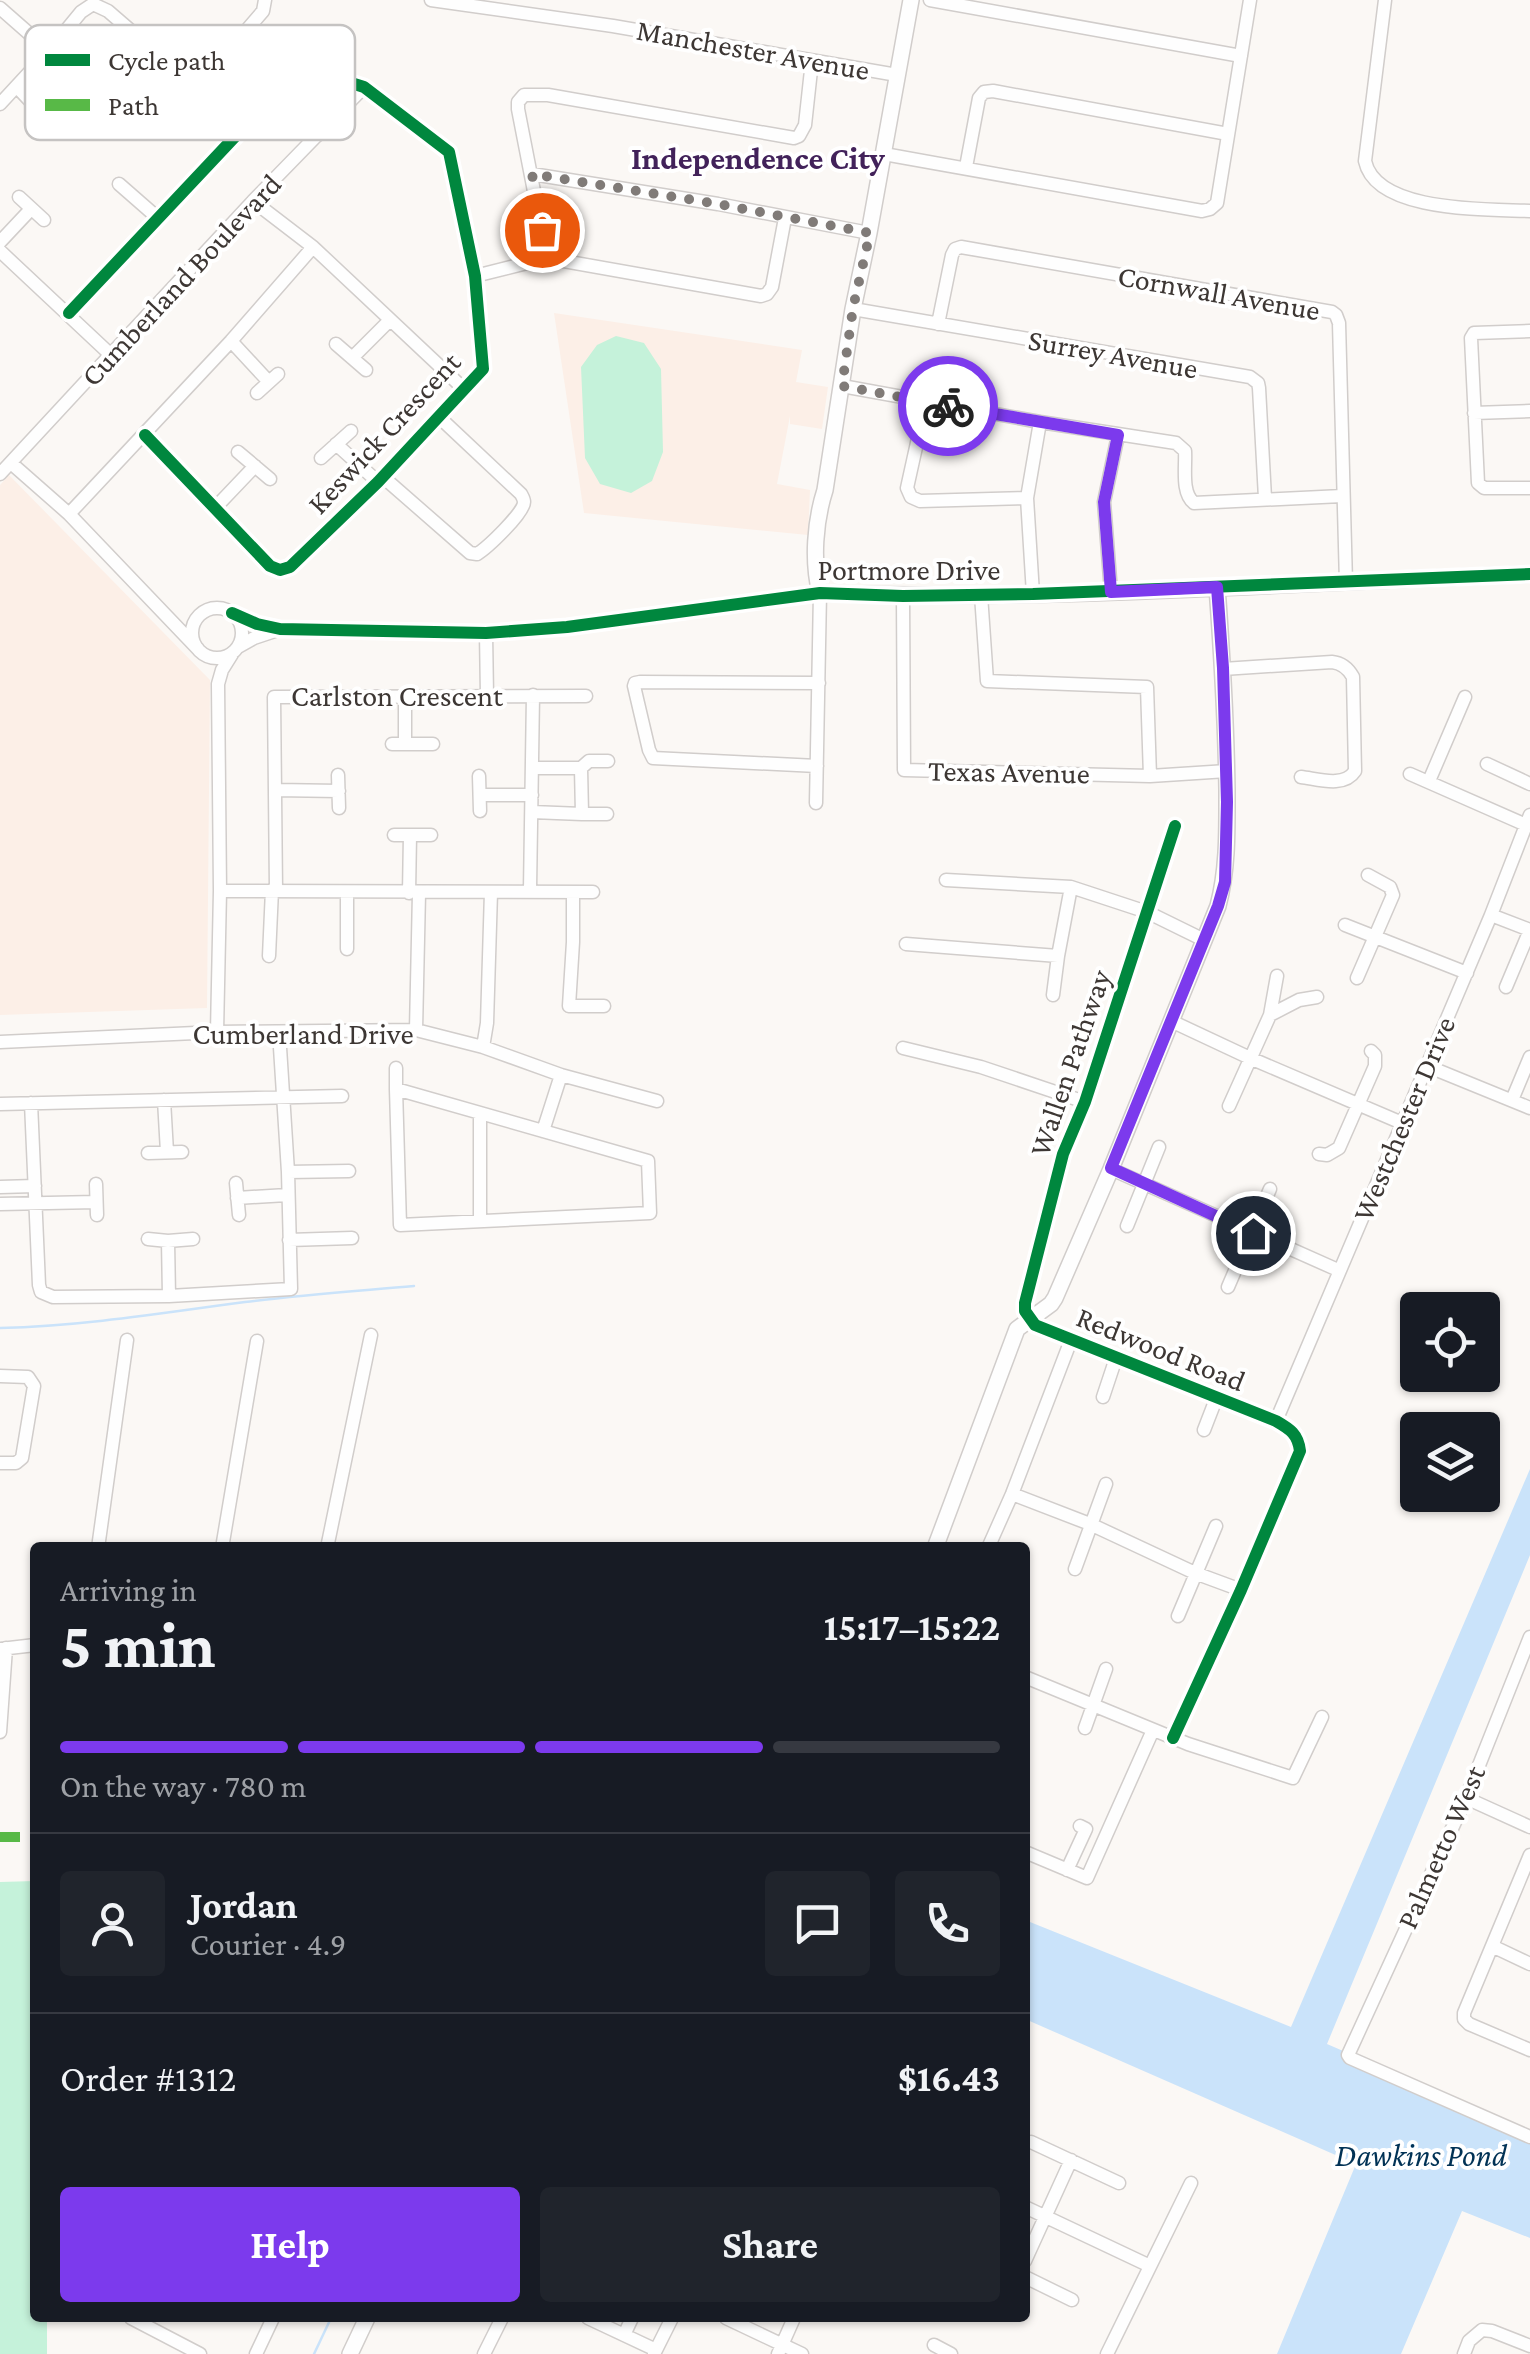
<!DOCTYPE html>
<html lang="en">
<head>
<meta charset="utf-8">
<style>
	:root { --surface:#171b24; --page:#20242c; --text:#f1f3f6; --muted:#9ea1a6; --line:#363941; --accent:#7c3aed }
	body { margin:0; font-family:"Crimson Pro",serif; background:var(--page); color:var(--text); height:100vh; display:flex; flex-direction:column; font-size:38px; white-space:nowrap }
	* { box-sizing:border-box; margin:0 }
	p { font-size:32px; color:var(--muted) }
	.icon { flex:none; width:55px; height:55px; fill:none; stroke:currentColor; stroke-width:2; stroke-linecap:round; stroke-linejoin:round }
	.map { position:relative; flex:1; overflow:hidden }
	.panel { position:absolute; left:30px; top:1542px; width:1000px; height:780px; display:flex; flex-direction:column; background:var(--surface); border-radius:10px; box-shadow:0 2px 8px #0004 }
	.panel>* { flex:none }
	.fabs { position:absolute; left:1400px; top:1292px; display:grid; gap:20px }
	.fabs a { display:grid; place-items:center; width:100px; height:100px; border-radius:10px; background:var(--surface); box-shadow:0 2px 8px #0004; font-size:50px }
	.pin { position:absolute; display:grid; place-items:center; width:85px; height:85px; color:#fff; margin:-42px; border:5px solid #fff; border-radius:50%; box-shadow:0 2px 10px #0007 }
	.courier { position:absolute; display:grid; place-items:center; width:100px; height:100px; margin:-50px; border:8px solid #7c3aed; border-radius:50%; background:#fff; color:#222; box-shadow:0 2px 12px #0007 }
	.overview em { font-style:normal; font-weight:700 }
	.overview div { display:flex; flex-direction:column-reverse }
	.overview { display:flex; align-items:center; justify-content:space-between; height:170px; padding:0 30px }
	h1 { font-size:65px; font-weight:700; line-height:75px }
	.bar { display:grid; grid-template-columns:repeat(4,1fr); gap:15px 10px; align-content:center; height:120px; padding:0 30px }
	.bar i { height:12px; border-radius:8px; background:var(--line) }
	.bar .selected { background:var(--accent) }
	.bar p { grid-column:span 4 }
	.line { display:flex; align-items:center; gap:25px; padding:0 30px; border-top:2px solid var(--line) }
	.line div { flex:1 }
	.round { display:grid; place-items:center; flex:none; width:105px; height:105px; border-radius:10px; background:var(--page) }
	.cta { display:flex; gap:20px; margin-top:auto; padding:20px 30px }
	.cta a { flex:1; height:115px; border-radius:10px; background:var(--accent); color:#fff; font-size:40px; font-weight:700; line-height:115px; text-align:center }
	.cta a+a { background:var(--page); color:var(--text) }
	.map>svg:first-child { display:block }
</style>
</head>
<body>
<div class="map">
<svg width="1530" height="2354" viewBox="0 0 1530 2354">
	<rect width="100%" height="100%" fill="#fbf8f5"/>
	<path fill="#fcefe7" d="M554,313L802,350L796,382L828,387L822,429L790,424V416L777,484L810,490L808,535L584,513Z
		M9,475L210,680L207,1008L0,1015V485Z"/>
	<path fill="#c5f2da" d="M616,336L644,343L661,369L663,452L652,481L631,493L600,484L585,458L581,367L597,345Z
		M35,1881V2318H47V2354H0V1882Z"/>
	<path fill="#cae3fa" d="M1530,1469V1555L1327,2044L1530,2132V2238L1462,2211L1401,2354H1277L1356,2164L1025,2019V1920L1291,2027Z"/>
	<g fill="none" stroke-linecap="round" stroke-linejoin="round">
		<path stroke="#cae3fa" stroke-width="2.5" d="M0,1328C83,1326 163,1313 245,1302C301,1295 358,1291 414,1286
			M314,2354L331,2318"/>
		<defs>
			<path id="minor" d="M431,0L613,26L897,75
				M930,0L1241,56
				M1385,0L1365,161C1376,213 1488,209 1530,211
				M0,8L49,51
				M17,87L49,121
				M127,87L148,104
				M138,96L170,63
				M273,96L318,135
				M0,104L49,51L81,12L93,4L108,11L197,88
				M245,126L197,88L263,11L265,0
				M884,154L1202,211L1210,209L1217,203L1250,0
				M966,167L979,98L984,92L993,91L1228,134
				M532,174L718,204L869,233
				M119,184L159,219
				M19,197L44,220
				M253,201L313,247L464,389
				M0,242L31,209
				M0,251L112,356
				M547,258L518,109V102L524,95H548L794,138L799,136L805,125L812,61
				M475,276L547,258L761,296L767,294L772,287L785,218
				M853,309L1250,377L1258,383L1259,388L1265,498
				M69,313L294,74L303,68L364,87L449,152L475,276L483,369L378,482L290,567L280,570L270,566L145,435
				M938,324L952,255L955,249L961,247L1332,312L1336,315L1339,323L1346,583
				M1530,331L1474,333L1471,338L1478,483L1484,488H1530
				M231,341L269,382
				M336,344L366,370
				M352,358L390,320
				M842,386L1040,422L1176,443L1185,451C1186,467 1181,493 1194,503L1342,496
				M257,393L278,374
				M926,402L907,488L911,497L920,501L1027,498
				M1474,413L1530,411
				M336,444L378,482
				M238,452L270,479
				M321,458L351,431
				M11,463L69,514L198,649
				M0,474L253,201L364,87
				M383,477L470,553L477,554C487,548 524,513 524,502C524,499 522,496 521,494L439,417
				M216,507L255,466
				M69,514L231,341L313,247
				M1111,592L1104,502L1118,435
				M1033,594L1027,498L1040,422
				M981,595L987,681L1147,687L1150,776
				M903,596L904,770L1150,776L1227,771
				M192 633a25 25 0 1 1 50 0a25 25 0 1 1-50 0Z
				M232,613L257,624L280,629L486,633L567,627L820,593L816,803
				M486,633L487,696
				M238,647L254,638L278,630
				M1223,669L1332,662C1342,663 1348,668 1353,677L1355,771C1344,788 1318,779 1301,777
				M405,697V744
				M392,744H433
				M1487,764L1530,784
				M817,766L653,758L649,750L634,686L635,683L640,682L819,683
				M532,768H581L582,814L532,812
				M581,768L589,761H608
				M1410,774L1526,825
				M338,775L339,808
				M479,776L480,811
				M1429,781L1465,697
				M276,790L339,791
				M480,795H532
				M582,814H607
				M394,835H431
				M946,880L1071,887L1147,912L1204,940
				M276,890L274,697L586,696
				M530,890L533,695
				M220,891L593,892
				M573,892V942L569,1006H604
				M347,893V949
				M409,893L410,835
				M1491,915L1530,930
				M1345,925L1467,973
				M906,944L1058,956
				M269,956L272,890
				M1357,978L1393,895L1390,887L1368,875
				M1506,987L1530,930
				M1053,995L1058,956L1071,887
				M1270,1015L1299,1000L1317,997
				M1171,1021L1250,1058L1402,1123
				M416,1030L419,893
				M217,1032L220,891L218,684L222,670L232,654
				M0,1042L217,1032L416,1030L483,1047L561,1075L657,1101
				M483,1047L487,1023L491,892
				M903,1048L981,1067L1085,1102
				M1427,1066L1530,1108
				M396,1068V1089L400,1225L650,1213L648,1161L396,1089
				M164,1100L167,1152
				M1512,1100L1530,1057
				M31,1103L39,1285L41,1292L53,1297L169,1296L291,1289L288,1172L279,1032
				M0,1104L342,1096
				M1229,1106L1270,1015L1277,976
				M480,1113V1221
				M543,1131L561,1075
				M148,1153L182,1152
				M1319,1154L1327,1155L1339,1148L1375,1066V1055L1371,1051
				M1111,1169L1338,1270
				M288,1172L349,1171
				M236,1183L239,1215
				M96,1184L97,1215
				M0,1187L35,1186
				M237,1198L287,1195
				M0,1204L96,1202
				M1127,1226L1159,1147
				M148,1239L168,1241L193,1239
				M289,1240L352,1238
				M168,1241L169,1296
				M1228,1287L1270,1189
				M0,1376L28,1377L34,1386L22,1458L16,1463H0
				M1103,1397L1116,1358
				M1276,1421L1491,915L1530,815
				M1204,1430L1216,1399
				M1012,1494L1090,1524L1195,1573L1241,1590
				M98,1548L127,1340
				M222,1548L257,1341
				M327,1548L371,1335
				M988,1548L1012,1494L1071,1340
				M1075,1569L1106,1484
				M1178,1616L1216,1526
				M1530,1637L1466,1798L1348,2055L1350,2058L1530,2137
				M0,1649L35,1645
				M1025,1677L1188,1744L1293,1778L1322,1717
				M1085,1728L1106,1669
				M0,1732L6,1648
				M1173,1738L1241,1590L1300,1451C1298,1434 1290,1429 1276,1421L1035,1325L1025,1311V1303L1063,1154L1085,1102L1175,826
				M1466,1798L1530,1827
				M1025,1852L1087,1878L1153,1730
				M1530,1855L1464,2013V2019L1469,2024L1530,2050
				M1067,1870L1086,1829L1080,1826
				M1492,1946L1530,1964
				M1031,2142L1119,2183
				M1025,2207L1150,2266
				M1025,2261L1071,2160
				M1025,2277L1072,2300
				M131,2318L200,2354
				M588,2318L656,2350
				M726,2318L802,2354
				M624,2335L632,2318
				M934,2345L951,2354
				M256,2354L273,2318
				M484,2354L502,2318
				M654,2354L672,2318
				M778,2354L794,2318
				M1107,2354L1191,2183
				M1464,2354L1469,2341L1482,2330L1492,2331L1530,2346"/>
			<path id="tertiary" d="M911,0L869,233L853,309L825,490C815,521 812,561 820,593C1057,602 1294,582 1530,574
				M935,1548L1017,1329L1051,1304L1055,1298L1111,1169L1218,906C1228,868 1227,829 1227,790C1226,722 1222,655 1217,587
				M350,2354L367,2318"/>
		</defs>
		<use href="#minor" stroke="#d1cdcb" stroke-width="15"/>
		<use href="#tertiary" stroke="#d1cdcb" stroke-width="18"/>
		<use href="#minor" stroke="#fefefe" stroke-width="12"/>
		<use href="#tertiary" stroke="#fefefe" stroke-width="15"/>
		<path stroke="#58b947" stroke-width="10" stroke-dasharray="20 10" stroke-linecap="butt" d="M0,1837H35"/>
		<defs>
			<path id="cycleway" d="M69,313L294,74L303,68L364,87L449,152L475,276L483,369L378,482L290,567L280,570L270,566L145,435
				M232,613L257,624L280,629L486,633L567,627L820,593L903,596L1033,594L1530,574
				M1173,1738L1241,1590L1300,1451C1298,1434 1290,1429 1276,1421L1035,1325L1025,1311V1303L1063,1154L1085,1102L1175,826"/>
		</defs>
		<use href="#cycleway" stroke="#fff" stroke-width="19"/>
		<use href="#cycleway" stroke="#00873e" stroke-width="12"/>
	</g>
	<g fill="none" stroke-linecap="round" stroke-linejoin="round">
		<path stroke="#807b78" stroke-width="10" stroke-dasharray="0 18" d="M542,230L532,174L718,204L870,233L853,308L842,386L948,406"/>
		<path stroke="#7c3aed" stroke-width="12" d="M948,406L1118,435L1104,502L1111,592L1217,587L1223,668L1227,802L1225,882L1218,906L1111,1168L1253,1233"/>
	</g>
	<g text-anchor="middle" stroke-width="8" stroke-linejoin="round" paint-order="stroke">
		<g font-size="30" fill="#3d3734" stroke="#fff">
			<text transform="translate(753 50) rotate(10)" y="10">Manchester Avenue</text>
			<text transform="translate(181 280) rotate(-47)" y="10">Cumberland Boulevard</text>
			<text transform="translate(1219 293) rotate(10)" y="10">Cornwall Avenue</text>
			<text transform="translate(1113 354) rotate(10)" y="10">Surrey Avenue</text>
			<text transform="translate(384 433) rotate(-47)" y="10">Keswick Crescent</text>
			<text x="909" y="580">Portmore Drive</text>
			<text x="397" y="706">Carlston Crescent</text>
			<text transform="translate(1009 772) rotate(1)" y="10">Texas Avenue</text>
			<text x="303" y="1044">Cumberland Drive</text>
			<text transform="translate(1070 1063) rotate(-71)" y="10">Wallen Pathway</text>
			<text transform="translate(1404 1119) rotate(-67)" y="10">Westchester Drive</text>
			<text transform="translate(1161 1349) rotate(22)" y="10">Redwood Road</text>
			<text transform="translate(1441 1847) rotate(-66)" y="10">Palmetto West</text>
		</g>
		<g font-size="32" font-weight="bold" fill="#42225a" stroke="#fff">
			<text x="758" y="169">Independence City</text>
		</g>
		<g font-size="32" font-style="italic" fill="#013255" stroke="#fff">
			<text x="1421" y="2166">Dawkins Pond</text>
		</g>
	</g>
	<rect x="25" y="25" width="330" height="115" rx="15" fill="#fff" stroke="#c5c3c2" stroke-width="2.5"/>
	<rect x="45" y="54" width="45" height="12" fill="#00873e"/>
	<rect x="45" y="99" width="45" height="12" fill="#58b947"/>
	<g font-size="28" fill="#3d3734">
		<text x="108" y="70">Cycle path</text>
		<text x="108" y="115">Path</text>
	</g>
</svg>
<div class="fabs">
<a><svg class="icon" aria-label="locate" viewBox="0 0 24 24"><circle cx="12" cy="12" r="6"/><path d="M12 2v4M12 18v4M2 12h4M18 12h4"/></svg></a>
<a><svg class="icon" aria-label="layers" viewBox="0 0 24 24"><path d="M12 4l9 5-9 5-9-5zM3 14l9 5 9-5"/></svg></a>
</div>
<div class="pin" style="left:542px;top:230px;background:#ea580c"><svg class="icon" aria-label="bag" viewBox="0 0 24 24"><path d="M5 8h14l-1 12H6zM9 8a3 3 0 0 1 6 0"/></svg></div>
<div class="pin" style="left:1253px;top:1233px;background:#1f2937"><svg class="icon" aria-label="home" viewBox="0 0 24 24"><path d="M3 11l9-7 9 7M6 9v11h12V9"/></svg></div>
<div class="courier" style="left:948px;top:406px"><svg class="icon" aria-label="bike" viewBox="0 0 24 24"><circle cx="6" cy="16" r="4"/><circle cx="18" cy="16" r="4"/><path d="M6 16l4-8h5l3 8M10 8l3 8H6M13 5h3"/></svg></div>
<section class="panel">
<div class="overview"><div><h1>5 min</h1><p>Arriving in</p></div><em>15:17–15:22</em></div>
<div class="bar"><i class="selected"></i><i class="selected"></i><i class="selected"></i><i></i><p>On the way · 780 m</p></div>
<div class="line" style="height:180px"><a class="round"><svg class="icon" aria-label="person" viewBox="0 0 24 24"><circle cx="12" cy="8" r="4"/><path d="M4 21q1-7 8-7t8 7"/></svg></a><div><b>Jordan</b><p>Courier · 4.9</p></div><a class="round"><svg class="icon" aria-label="chat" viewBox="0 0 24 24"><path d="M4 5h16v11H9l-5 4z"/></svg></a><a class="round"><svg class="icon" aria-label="phone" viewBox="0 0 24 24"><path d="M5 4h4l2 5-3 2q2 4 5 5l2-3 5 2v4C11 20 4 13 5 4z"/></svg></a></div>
<div class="line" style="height:130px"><div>Order #1312</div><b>$16.43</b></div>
<div class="cta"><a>Help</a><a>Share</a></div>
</section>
</div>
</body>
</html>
